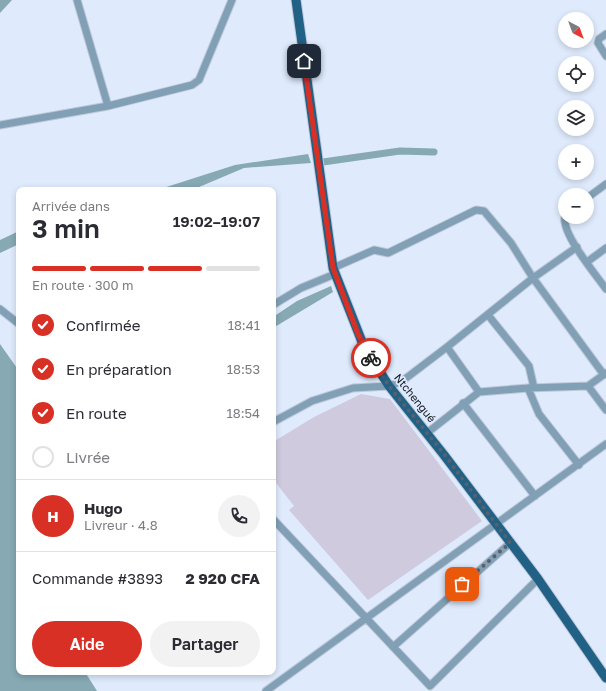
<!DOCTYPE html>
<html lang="fr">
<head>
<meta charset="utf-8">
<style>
	:root { --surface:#fff; --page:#f2f2f3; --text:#2b2b33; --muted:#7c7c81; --line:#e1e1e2; --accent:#d93025 }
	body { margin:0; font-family:"Golos Text",sans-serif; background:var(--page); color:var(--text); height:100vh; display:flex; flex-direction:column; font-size:15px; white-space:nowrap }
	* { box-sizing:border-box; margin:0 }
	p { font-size:13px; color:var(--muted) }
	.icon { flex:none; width:22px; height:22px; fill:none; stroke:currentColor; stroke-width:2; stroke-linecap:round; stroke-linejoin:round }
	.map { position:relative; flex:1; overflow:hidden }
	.panel { position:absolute; left:16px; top:187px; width:260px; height:488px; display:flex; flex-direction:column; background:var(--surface); border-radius:8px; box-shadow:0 2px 6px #0003 }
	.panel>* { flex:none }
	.needle { width:26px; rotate:139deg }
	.tools { position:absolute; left:558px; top:12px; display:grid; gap:8px }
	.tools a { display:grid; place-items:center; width:36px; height:36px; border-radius:50%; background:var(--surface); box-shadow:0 2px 6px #0003; font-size:20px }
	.pin { position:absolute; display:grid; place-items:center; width:34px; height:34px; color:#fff; margin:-17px; border-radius:8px; box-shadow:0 2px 6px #0006 }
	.courier { position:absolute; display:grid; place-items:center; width:40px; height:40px; margin:-20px; border:3px solid #d93025; border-radius:50%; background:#fff; color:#222; box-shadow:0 1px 5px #0007 }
	.overview em { font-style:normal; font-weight:600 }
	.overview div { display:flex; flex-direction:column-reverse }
	.overview { display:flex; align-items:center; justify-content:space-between; height:68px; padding:0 16px }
	h1 { font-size:26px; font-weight:600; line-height:30px }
	.bar { display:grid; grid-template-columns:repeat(4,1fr); gap:6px 4px; align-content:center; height:48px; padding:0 16px }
	.bar i { height:5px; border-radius:3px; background:var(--line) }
	.bar .selected { background:var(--accent) }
	.bar p { grid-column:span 4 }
	.line { display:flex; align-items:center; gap:10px; padding:0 16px; border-top:1px solid var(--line) }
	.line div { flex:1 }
	.round { display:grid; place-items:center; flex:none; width:42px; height:42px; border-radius:21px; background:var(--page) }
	ol { padding:0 16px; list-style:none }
	li { display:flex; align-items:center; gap:12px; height:44px }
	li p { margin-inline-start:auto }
	li .icon { padding:4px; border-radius:50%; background:var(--accent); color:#fff; stroke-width:4 }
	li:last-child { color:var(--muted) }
	li i { width:22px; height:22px; border:2px solid var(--line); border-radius:50% }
	.cta { display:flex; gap:8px; margin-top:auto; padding:8px 16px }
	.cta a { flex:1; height:46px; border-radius:24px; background:var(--accent); color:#fff; font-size:16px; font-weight:600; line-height:46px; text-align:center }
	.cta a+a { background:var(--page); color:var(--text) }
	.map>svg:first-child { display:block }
</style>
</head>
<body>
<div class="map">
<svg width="606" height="691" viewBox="0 0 606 691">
	<rect width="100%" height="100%" fill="#dfebfd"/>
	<path fill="#d0cadf" d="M361,394L390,399L482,521L368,600L289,510L294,506L273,479V442L314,417Z"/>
	<path fill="#86a9b4" d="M0,0H12L0,13Z
		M308,154L311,163L244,168L192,190H157L235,165Z
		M19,231V244L0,253V240Z
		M331,286L333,292L273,328V317L297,301Z
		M0,344L19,371V672H85L97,691H0Z"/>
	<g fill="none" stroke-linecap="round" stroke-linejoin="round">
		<path stroke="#86a9b4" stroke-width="7" d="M323,162L400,151L434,152"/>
		<defs>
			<path id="minor" d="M77,0L108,106
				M606,34L599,39L598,43L606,56
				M0,125L108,106L192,85L199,80L232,0
				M587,198L606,184
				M565,217C561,233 596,275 606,289
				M587,262L606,248
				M333,268L374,250L388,253L476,210L484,211L511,243L533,278L577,247
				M273,305L301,288L335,274
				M0,309L19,324
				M488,315L529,366L534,388
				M447,347L479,392
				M588,386L606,410
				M528,388L539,414L579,465
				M463,403L535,496
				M273,422L312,401L353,388L389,386L401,382L447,347L533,278L604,375
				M427,433L479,392L528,388L588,386L606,373
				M273,519L430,686L538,579
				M393,647L510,543
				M266,691L606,444"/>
			<path id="major" d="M296,0L333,268L364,347L389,386L444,455L538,579L606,678"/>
		</defs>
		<use href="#minor" stroke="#bec9d9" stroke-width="9"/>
		<use href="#major" stroke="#bec9d9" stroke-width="11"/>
		<use href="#minor" stroke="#82a0b5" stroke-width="7"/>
		<use href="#major" stroke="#226186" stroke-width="9"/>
	</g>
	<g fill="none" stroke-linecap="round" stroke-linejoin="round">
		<path stroke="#58616d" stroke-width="4" stroke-dasharray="0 7.2" d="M371,358L389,386L444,454L510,543L462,584"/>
		<path stroke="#d93025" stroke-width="5" d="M304,61L333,268L358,334L371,358"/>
	</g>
	<g text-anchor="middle" stroke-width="3.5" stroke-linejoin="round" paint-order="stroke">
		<g font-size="11" fill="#0f161f" stroke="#dfebfd">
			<text transform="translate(415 398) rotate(51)" y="4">Ntchengué</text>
		</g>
	</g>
</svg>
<div class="tools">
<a><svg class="needle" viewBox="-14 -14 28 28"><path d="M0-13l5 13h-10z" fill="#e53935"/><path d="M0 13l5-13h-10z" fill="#7c7c81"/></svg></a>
<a><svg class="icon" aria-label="locate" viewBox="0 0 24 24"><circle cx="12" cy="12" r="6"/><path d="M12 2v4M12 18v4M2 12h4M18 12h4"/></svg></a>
<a><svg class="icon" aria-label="layers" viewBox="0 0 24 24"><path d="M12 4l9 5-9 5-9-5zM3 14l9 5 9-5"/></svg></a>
<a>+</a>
<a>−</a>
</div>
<div class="pin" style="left:462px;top:584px;background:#ea580c"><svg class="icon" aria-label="bag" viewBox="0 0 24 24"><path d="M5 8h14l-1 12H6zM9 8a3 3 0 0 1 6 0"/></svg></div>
<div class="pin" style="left:304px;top:61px;background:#1f2937"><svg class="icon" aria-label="home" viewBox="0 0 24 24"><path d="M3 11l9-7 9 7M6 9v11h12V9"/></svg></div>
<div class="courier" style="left:371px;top:358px"><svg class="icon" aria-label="bike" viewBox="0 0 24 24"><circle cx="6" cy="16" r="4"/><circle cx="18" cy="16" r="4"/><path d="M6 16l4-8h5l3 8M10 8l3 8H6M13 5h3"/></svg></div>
<section class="panel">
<div class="overview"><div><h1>3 min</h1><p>Arrivée dans</p></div><em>19:02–19:07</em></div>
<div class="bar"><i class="selected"></i><i class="selected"></i><i class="selected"></i><i></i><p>En route · 300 m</p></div>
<ol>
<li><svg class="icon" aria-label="check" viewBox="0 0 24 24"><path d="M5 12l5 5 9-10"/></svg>Confirmée<p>18:41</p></li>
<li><svg class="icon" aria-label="check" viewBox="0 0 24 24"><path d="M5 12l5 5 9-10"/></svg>En préparation<p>18:53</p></li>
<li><svg class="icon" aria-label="check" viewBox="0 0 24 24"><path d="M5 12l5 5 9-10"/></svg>En route<p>18:54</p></li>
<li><i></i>Livrée</li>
</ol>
<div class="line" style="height:72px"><b class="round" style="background:var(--accent);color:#fff">H</b><div><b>Hugo</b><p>Livreur · 4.8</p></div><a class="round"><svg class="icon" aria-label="phone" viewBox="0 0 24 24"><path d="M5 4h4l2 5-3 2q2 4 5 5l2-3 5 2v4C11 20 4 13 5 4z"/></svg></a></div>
<div class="line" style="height:52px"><div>Commande #3893</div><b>2 920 CFA</b></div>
<div class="cta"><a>Aide</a><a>Partager</a></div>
</section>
</div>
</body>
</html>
